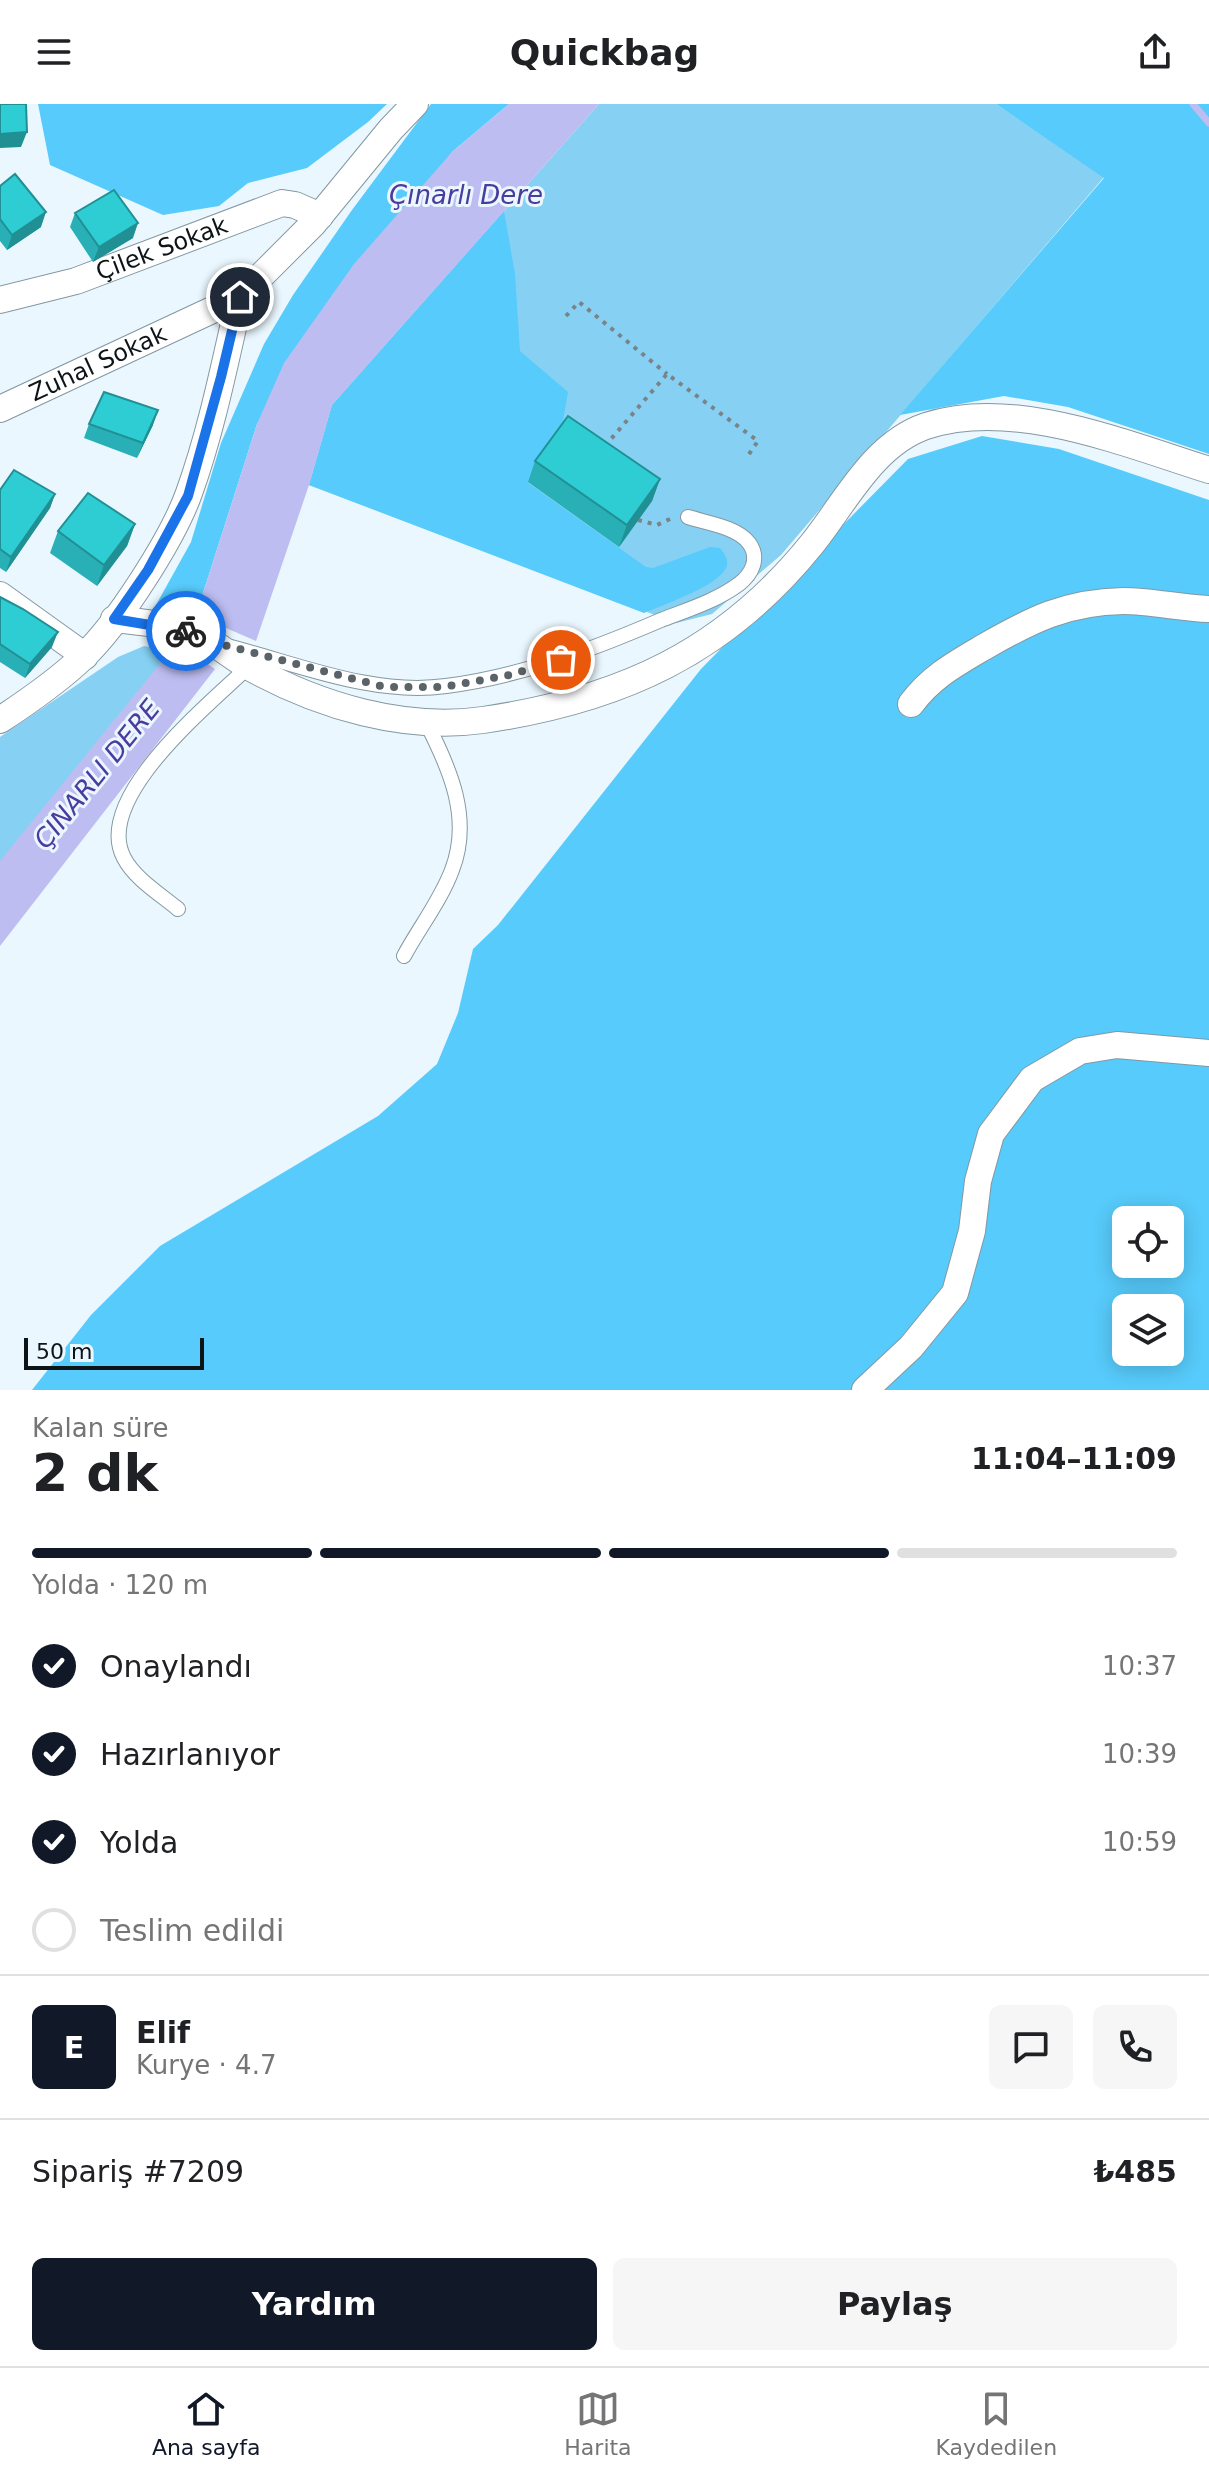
<!DOCTYPE html>
<html lang="tr">
<head>
<meta charset="utf-8">
<style>
	:root { --surface:#fff; --page:#f6f6f6; --text:#202124; --muted:#757577; --line:#e0e0e0; --accent:#111827 }
	body { margin:0; font-family:"DejaVu Sans",sans-serif; background:var(--page); color:var(--text); height:100vh; display:flex; flex-direction:column; font-size:30px; white-space:nowrap }
	* { box-sizing:border-box; margin:0 }
	p { font-size:26px; color:var(--muted) }
	.icon { flex:none; width:44px; height:44px; fill:none; stroke:currentColor; stroke-width:2; stroke-linecap:round; stroke-linejoin:round }
	.map { position:relative; height:1286px; overflow:hidden }
	.panel { display:flex; flex-direction:column; background:var(--surface); flex:1 }
	.panel>* { flex:none }
	.fabs { position:absolute; left:1112px; top:1102px; display:grid; gap:16px }
	.fabs a { display:grid; place-items:center; width:72px; height:72px; border-radius:12px; background:var(--surface); box-shadow:0 4px 20px #0003; font-size:40px }
	.scale { position:absolute; left:24px; bottom:20px; width:180px; box-sizing:border-box; padding-left:8px; border:4px solid #0c1418; border-top:0; font-size:22px; line-height:28px; white-space:nowrap; color:#0c1418; -webkit-text-stroke:6px #eaf7fe; paint-order:stroke }
	.pin { position:absolute; display:grid; place-items:center; width:68px; height:68px; color:#fff; margin:-34px; border:4px solid #fff; border-radius:50%; box-shadow:0 2px 8px #0007 }
	.courier { position:absolute; display:grid; place-items:center; width:80px; height:80px; margin:-40px; border:6px solid #1a73e8; border-radius:50%; background:#fff; color:#222; box-shadow:0 2px 10px #0007 }
	.headline em { font-style:normal; font-weight:800 }
	.headline div { display:flex; flex-direction:column-reverse }
	.headline { display:flex; align-items:center; justify-content:space-between; height:136px; padding:0 32px }
	h1 { font-size:52px; font-weight:800; line-height:60px }
	.bar { display:grid; grid-template-columns:repeat(4,1fr); gap:12px 8px; align-content:center; height:96px; padding:0 32px }
	.bar i { height:10px; border-radius:6px; background:var(--line) }
	.bar .active { background:var(--accent) }
	.bar p { grid-column:span 4 }
	.line { display:flex; align-items:center; gap:20px; padding:0 32px; border-top:2px solid var(--line) }
	.line div { flex:1 }
	.round { display:grid; place-items:center; flex:none; width:84px; height:84px; border-radius:12px; background:var(--page) }
	ol { padding:0 32px; list-style:none }
	li { display:flex; align-items:center; gap:24px; height:88px }
	li p { margin-inline-start:auto }
	li .icon { padding:8px; border-radius:50%; background:var(--accent); color:#fff; stroke-width:4 }
	li:last-child { color:var(--muted) }
	li i { width:44px; height:44px; border:4px solid var(--line); border-radius:50% }
	.action { display:flex; gap:16px; margin-top:auto; padding:16px 32px }
	.action a { flex:1; height:92px; border-radius:12px; background:var(--accent); color:#fff; font-size:32px; font-weight:800; line-height:92px; text-align:center }
	.action a+a { background:var(--page); color:var(--text) }
	header { display:flex; justify-content:space-between; align-items:center; height:104px; padding:0 32px; background:var(--surface); font-size:36px; font-weight:800 }
	.tabs { display:flex; justify-content:space-around; align-items:center; height:112px; border-top:2px solid var(--line); background:var(--surface); font-size:22px; color:var(--muted) }
	.tabs a { display:grid; justify-items:center; gap:4px }
	.tabs .active { color:var(--accent) }
	.map>svg:first-child { display:block }
</style>
</head>
<body>
<header><svg class="icon" aria-label="menu" viewBox="0 0 24 24"><path d="M4 6h16M4 12h16M4 18h16"/></svg>Quickbag<svg class="icon" aria-label="share" viewBox="0 0 24 24"><path d="M12 15V3M7 8l5-5 5 5M5 13v7h14v-7"/></svg></header>
<div class="map">
<svg width="1209" height="1286" viewBox="0 0 1209 1286">
	<rect width="100%" height="100%" fill="#eaf7fe"/>
	<path fill="#86d1f3" d="M599,0H996L1104,73L781,451L712,510L676,519L309,381L332,301Z
		M144,542L194,551L0,790V633L118,553Z"/>
	<path fill="#57cbfb" fill-rule="evenodd" d="M38,0H387L368,18L307,64L248,79L219,102L163,111L50,61Z
		M431,0H509L452,48L257,320L196,511L156,501L191,438L221,339L264,240L293,191L352,106Z
		M996,0H1209V350L1068,303L1004,292L900,311L1104,74Z
		M504,107L515,170L520,247L568,288L560,334L528,379L646,463L653,464L710,443L720,444C724,449 728,454 727,461C723,481 662,501 644,509L309,381L332,301Z
		M982,332L1059,345L1209,396V1286H32L91,1211L160,1142L378,1012L437,960L458,909L473,845L498,821L701,565L908,355ZM1126,1116H1170V1160H1126ZM1126,1204H1170V1248H1126Z"/>
	<path fill="#bebdf2" d="M509,0H599L332,301L309,381L256,537L196,511L257,320L284,259L354,160L452,48Z
		M171,546L194,551L215,565L0,842V757Z"/>
	<g fill="none" stroke-linecap="round" stroke-linejoin="round">
		<path stroke="#bebdf2" stroke-width="7" d="M1193,0L1209,19"/>
		<defs>
			<path id="service" d="M231,543C300,561 374,592 446,582C522,572 591,546 661,516C687,506 716,497 739,480C752,470 760,454 749,439C737,423 707,419 688,413
				M178,805C160,790 135,775 124,754C92,694 210,600 248,563
				M404,852C419,824 441,796 452,766C472,715 450,665 427,620"/>
			<g id="minor">
				<path id="s1" d="M0,196L76,177L282,99L295,101L320,112"/>
				<path id="s2" d="M0,305L240,193L313,120L391,25L415,0"/>
				<path d="M0,491L85,552"/>
				<path d="M114,515C139,518 164,520 188,527C213,535 229,552 251,564C320,602 404,627 483,616C620,596 724,549 812,440C845,399 873,340 926,322C1013,293 1126,340 1209,366"/>
				<path d="M911,600C931,573 955,560 984,543C1031,516 1066,498 1123,497C1151,497 1180,504 1209,505"/>
				<path d="M0,616C29,597 58,577 83,553C118,520 173,434 189,389C212,325 225,258 240,193"/>
				<path d="M865,1286L911,1243L955,1189L972,1127L978,1077L991,1030L1032,975L1080,947L1117,941L1209,949"/>
			</g>
		</defs>
		<use href="#service" stroke="#8398a2" stroke-width="16"/>
		<use href="#minor" stroke="#8398a2" stroke-width="28"/>
		<path stroke="#798388" stroke-width="4" stroke-dasharray="4 6" stroke-linecap="butt" d="M566,212L579,198L667,270
			M605,342L667,270L758,337L747,353
			M638,416L657,421L670,415"/>
		<use href="#service" stroke="#fff" stroke-width="14"/>
		<use href="#minor" stroke="#fff" stroke-width="26"/>
	</g>
	<path fill="#28b0b6" d="M0,82L41,123L7,146L0,137Z
		M75,109L133,134L93,158L70,123Z
		M89,320L153,321L137,354L84,334Z
		M535,357L660,375L652,397L619,443L528,378Z
		M0,386L55,390L50,404L6,468L0,464Z
		M135,420L127,442L97,482L50,449L58,427Z
		M0,493L52,543L25,574L0,558Z"/>
	<path fill="#209094" d="M27,28L21,43L0,44V30Z
		M46,108L41,123L7,146L12,131Z
		M138,119L133,134L93,158L99,143Z
		M158,306L153,321L137,354L143,339Z
		M660,375L652,397L619,443L627,421Z
		M55,390L50,404L6,468L11,453Z
		M135,420L127,442L97,482L104,461Z
		M58,528L52,543L25,574L30,560Z"/>
	<path fill="#2ecdd4" stroke="#209094" stroke-width="2" d="M0,0H26L27,28L0,30Z
		M15,70L46,108L12,131L0,115V82Z
		M114,86L138,119L99,143L75,109Z
		M104,288L158,306L143,339L89,320Z
		M568,312L660,375L627,421L535,357Z
		M14,366L55,390L11,453L0,445V386Z
		M88,389L135,420L104,461L58,427Z
		M0,493L23,505L58,528L30,560L0,540Z"/>
	<g fill="none" stroke-linecap="round" stroke-linejoin="round">
		<path stroke="#5a6368" stroke-width="8" stroke-dasharray="0 14.4" d="M186,527L216,539L385,583H444L509,571L561,556"/>
		<path stroke="#1a73e8" stroke-width="10" d="M186,527L114,515L148,466L188,392L221,273L240,193"/>
	</g>
	<g text-anchor="middle" stroke-width="6" stroke-linejoin="round" paint-order="stroke">
		<g font-size="24" fill="#0c1418" stroke="#eaf7fe">
			<text dy="8" stroke="none"><textPath href="#s1" startOffset="170">Çilek Sokak</textPath></text>
			<text dy="8" stroke="none"><textPath href="#s2" startOffset="108">Zuhal Sokak</textPath></text>
		</g>
		<g font-size="26" font-style="italic" fill="#4b3b9e" stroke="#eaf7fe">
			<text x="466" y="100">Çınarlı Dere</text>
			<text transform="translate(97 670) rotate(-51)" y="9">ÇINARLI DERE</text>
		</g>
	</g>
</svg>
<div class="fabs">
<a><svg class="icon" aria-label="locate" viewBox="0 0 24 24"><circle cx="12" cy="12" r="6"/><path d="M12 2v4M12 18v4M2 12h4M18 12h4"/></svg></a>
<a><svg class="icon" aria-label="layers" viewBox="0 0 24 24"><path d="M12 4l9 5-9 5-9-5zM3 14l9 5 9-5"/></svg></a>
</div>
<div class="scale">50 m</div>
<div class="pin" style="left:561px;top:556px;background:#ea580c"><svg class="icon" aria-label="bag" viewBox="0 0 24 24"><path d="M5 8h14l-1 12H6zM9 8a3 3 0 0 1 6 0"/></svg></div>
<div class="pin" style="left:240px;top:193px;background:#1f2937"><svg class="icon" aria-label="home" viewBox="0 0 24 24"><path d="M3 11l9-7 9 7M6 9v11h12V9"/></svg></div>
<div class="courier" style="left:186px;top:527px"><svg class="icon" aria-label="bike" viewBox="0 0 24 24"><circle cx="6" cy="16" r="4"/><circle cx="18" cy="16" r="4"/><path d="M6 16l4-8h5l3 8M10 8l3 8H6M13 5h3"/></svg></div>
</div>
<section class="panel">
<div class="headline"><div><h1>2 dk</h1><p>Kalan süre</p></div><em>11:04–11:09</em></div>
<div class="bar"><i class="active"></i><i class="active"></i><i class="active"></i><i></i><p>Yolda · 120 m</p></div>
<ol>
<li><svg class="icon" aria-label="check" viewBox="0 0 24 24"><path d="M5 12l5 5 9-10"/></svg>Onaylandı<p>10:37</p></li>
<li><svg class="icon" aria-label="check" viewBox="0 0 24 24"><path d="M5 12l5 5 9-10"/></svg>Hazırlanıyor<p>10:39</p></li>
<li><svg class="icon" aria-label="check" viewBox="0 0 24 24"><path d="M5 12l5 5 9-10"/></svg>Yolda<p>10:59</p></li>
<li><i></i>Teslim edildi</li>
</ol>
<div class="line" style="height:144px"><b class="round" style="background:var(--accent);color:#fff">E</b><div><b>Elif</b><p>Kurye · 4.7</p></div><a class="round"><svg class="icon" aria-label="chat" viewBox="0 0 24 24"><path d="M4 5h16v11H9l-5 4z"/></svg></a><a class="round"><svg class="icon" aria-label="phone" viewBox="0 0 24 24"><path d="M5 4h4l2 5-3 2q2 4 5 5l2-3 5 2v4C11 20 4 13 5 4z"/></svg></a></div>
<div class="line" style="height:104px"><div>Sipariş #7209</div><b>₺485</b></div>
<div class="action"><a>Yardım</a><a>Paylaş</a></div>
</section>
<nav class="tabs">
<a class="active"><svg class="icon" aria-label="home" viewBox="0 0 24 24"><path d="M3 11l9-7 9 7M6 9v11h12V9"/></svg>Ana sayfa</a>
<a><svg class="icon" aria-label="map" viewBox="0 0 24 24"><path d="M3 6l6-2 6 2 6-2v14l-6 2-6-2-6 2zM9 4v14M15 6v14"/></svg>Harita</a>
<a><svg class="icon" aria-label="saved" viewBox="0 0 24 24"><path d="M7 4h10v16l-5-4-5 4z"/></svg>Kaydedilen</a>
</nav>
</body>
</html>
